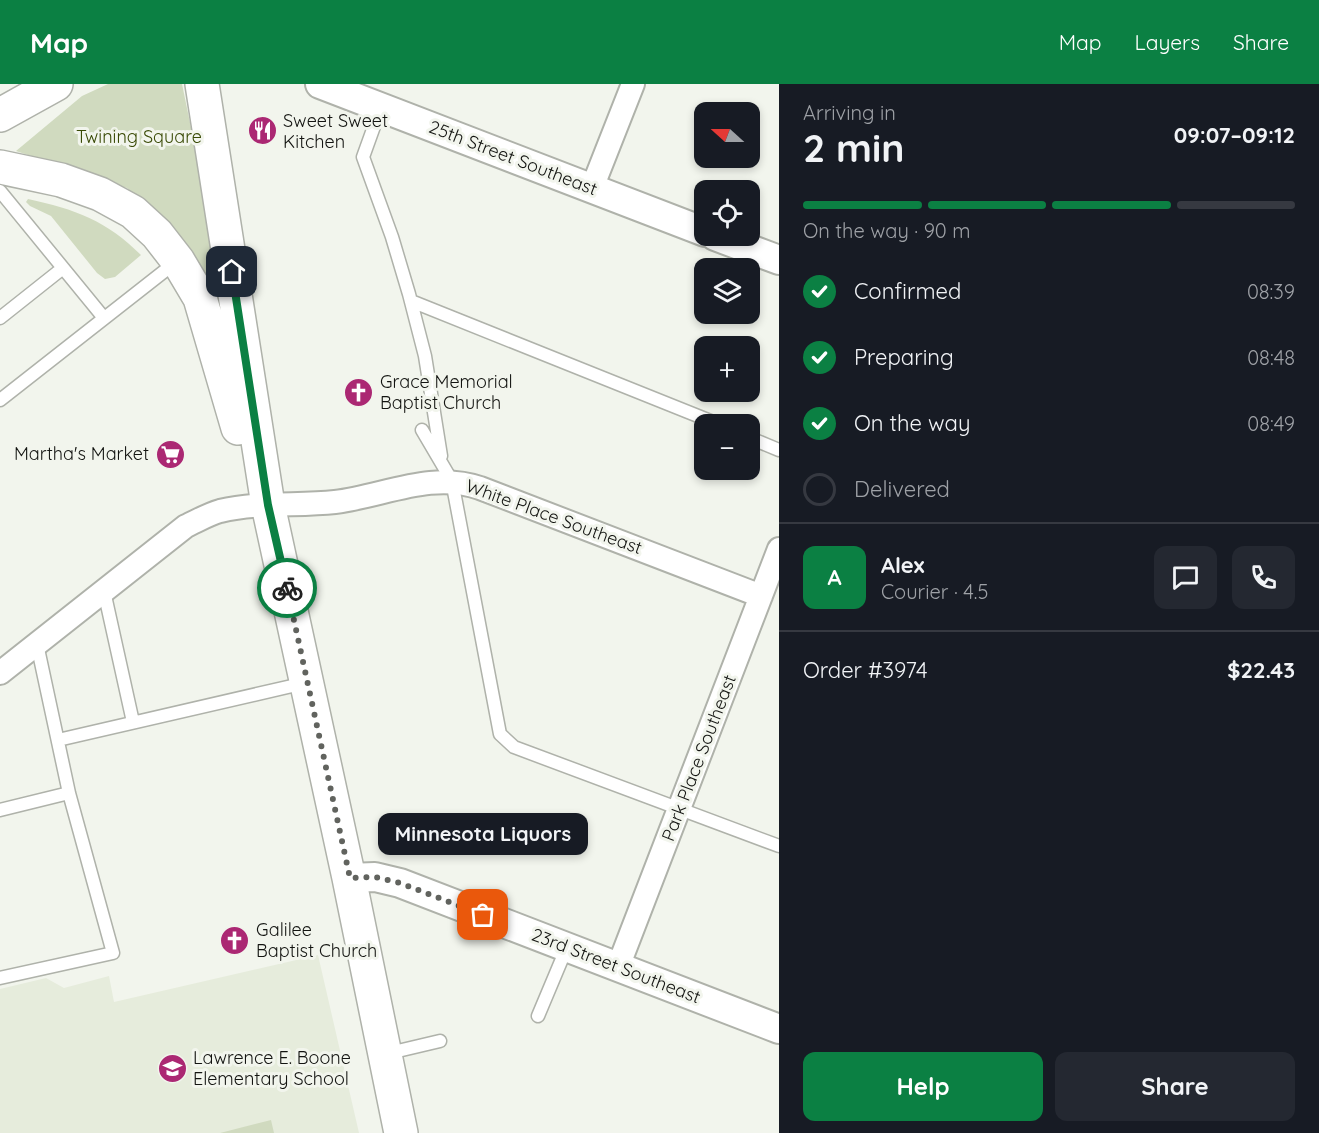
<!DOCTYPE html>
<html lang="en">
<head>
<meta charset="utf-8">
<style>
	:root { --surface:#171b24; --page:#242831; --text:#f1f3f6; --muted:#9ea1a6; --line:#363941; --accent:#0b8043 }
	body { margin:0; font-family:Quicksand,sans-serif; background:var(--page); color:var(--text); height:100vh; display:flex; flex-direction:column; font-size:22px; white-space:nowrap }
	* { box-sizing:border-box; margin:0 }
	p { font-size:20px; color:var(--muted) }
	.icon { flex:none; width:33px; height:33px; fill:none; stroke:currentColor; stroke-width:2; stroke-linecap:round; stroke-linejoin:round }
	.map { position:relative; flex:1; overflow:hidden }
	.drawer { display:flex; flex-direction:column; background:var(--surface); width:540px }
	.drawer>* { flex:none }
	.needle { width:39px; rotate:291deg }
	.fabs { position:absolute; left:694px; top:18px; display:grid; gap:12px }
	.fabs a { display:grid; place-items:center; width:66px; height:66px; border-radius:12px; background:var(--surface); box-shadow:0 3px 9px #0003; font-size:30px }
	.pin { position:absolute; display:grid; place-items:center; width:51px; height:51px; color:#fff; margin:-26px; border-radius:12px; box-shadow:0 3px 9px #0006 }
	.courier { position:absolute; display:grid; place-items:center; width:60px; height:60px; margin:-30px; border:4px solid #0b8043; border-radius:50%; background:#fff; color:#222; box-shadow:0 2px 8px #0007 }
	.bubble { position:absolute; height:42px; border-radius:12px; background:var(--surface); box-shadow:0 3px 9px #0003; font-size:20px; font-weight:800; line-height:42px; text-align:center }
	.summary em { font-style:normal; font-weight:800 }
	.summary div { display:flex; flex-direction:column-reverse }
	.summary { display:flex; align-items:center; justify-content:space-between; height:102px; padding:0 24px }
	h1 { font-size:39px; font-weight:800; line-height:45px }
	.bar { display:grid; grid-template-columns:repeat(4,1fr); gap:9px 6px; align-content:center; height:72px; padding:0 24px }
	.bar i { height:8px; border-radius:4px; background:var(--line) }
	.bar .active { background:var(--accent) }
	.bar p { grid-column:span 4 }
	.line { display:flex; align-items:center; gap:15px; padding:0 24px; border-top:2px solid var(--line) }
	.line div { flex:1 }
	.round { display:grid; place-items:center; flex:none; width:63px; height:63px; border-radius:12px; background:var(--page) }
	ol { padding:0 24px; list-style:none }
	li { display:flex; align-items:center; gap:18px; height:66px }
	li p { margin-inline-start:auto }
	li .icon { padding:6px; border-radius:50%; background:var(--accent); color:#fff; stroke-width:4 }
	li:last-child { color:var(--muted) }
	li i { width:33px; height:33px; border:3px solid var(--line); border-radius:50% }
	.button { display:flex; gap:12px; margin-top:auto; padding:12px 24px }
	.button a { flex:1; height:69px; border-radius:12px; background:var(--accent); color:#fff; font-size:24px; font-weight:800; line-height:69px; text-align:center }
	.button a+a { background:var(--page); color:var(--text) }
	header { display:flex; align-items:center; gap:36px; box-sizing:border-box; height:84px; padding:0 30px; background:var(--accent); color:#fff }
	header strong { font-size:28px }
	nav { display:flex; gap:33px; margin-inline-start:auto; font-size:21px }
	main { display:flex; flex:1; min-height:0 }
	.map>svg:first-child { display:block }
</style>
</head>
<body>
<header>
<strong>Map</strong>
<nav><a>Map</a><a>Layers</a><a>Share</a></nav>
</header>
<main>
<div class="map">
<svg width="779" height="1049" viewBox="0 0 779 1049">
	<rect width="100%" height="100%" fill="#f2f5ed"/>
	<path fill="#e6ecdc" d="M318,871L359,1049H0V905L46,894L64,904L109,892L114,918Z"/>
	<path fill="#d0dabf" d="M108,0H182L205,111L253,359L165,139L127,104L16,67L82,12Z
		M28,115C75,125 107,137 141,171L115,193L105,195L97,189L51,132L30,122L26,118Z
		M271,1036L274,1049H220Z"/>
	<g fill="none" stroke-linecap="round" stroke-linejoin="round">
		<defs>
			<path id="service" d="M381,23L363,73L392,153L409,210L425,272L441,372
				M0,107L104,234
				M411,217L718,340
				M0,234L63,184
				M0,316L176,178
				M422,346L452,397L500,650L514,663L779,762
				M750,354L779,366
				M104,507L133,638
				M58,656L305,599
				M0,726L69,709
				M0,894L113,869L69,709L37,560
				M538,932L567,863
				M385,970L440,957"/>
			<path id="minor" d="M592,104L633,0
				M0,589L186,442C197,437 209,430 220,427C258,418 297,422 335,418C384,412 431,387 480,404L761,512
				M618,883L779,465"/>
			<path id="tertiary" d="M320,0L705,148
				M715,152L779,176
				M349,794L375,793L400,799L779,945"/>
			<path id="secondary" d="M202,0L268,421L349,794L401,1049
				M0,83L61,96L100,110L133,128L157,150L178,177L200,214L238,344"/>
			<path id="trunk" d="M0,31L56,0"/>
		</defs>
		<use href="#service" stroke="#afb2aa" stroke-width="15"/>
		<use href="#minor" stroke="#afb2aa" stroke-width="26"/>
		<use href="#tertiary" stroke="#afb2aa" stroke-width="32"/>
		<use href="#secondary" stroke="#afb2aa" stroke-width="36"/>
		<use href="#trunk" stroke="#afb2aa" stroke-width="36"/>
		<use href="#service" stroke="#fff" stroke-width="12"/>
		<use href="#minor" stroke="#fff" stroke-width="22"/>
		<use href="#tertiary" stroke="#fff" stroke-width="28"/>
		<use href="#secondary" stroke="#fff" stroke-width="33"/>
		<use href="#trunk" stroke="#fff" stroke-width="33"/>
	</g>
	<g fill="none" stroke-linecap="round" stroke-linejoin="round">
		<path stroke="#61635e" stroke-width="6" stroke-dasharray="0 10.8" d="M287,504L350,794L375,793L400,799L483,831"/>
		<path stroke="#0b8043" stroke-width="8" d="M232,188L268,421L287,504"/>
	</g>
	<defs>
		<symbol id="restaurant-disc" viewBox="-11 -11 22 22"><circle r="9.5" fill="#ab2873" stroke="#f2f5ed"/><path d="M-5-6h1v4h1v-4h1v4h1v-4h1v5L-1.5 .5V6h-2V.5L-5-1ZM5-6V6H3V1.5H1.5Q1.5-4 5-6Z" fill="#fff"/></symbol>
		<symbol id="church-disc" viewBox="-11 -11 22 22"><circle r="9.5" fill="#ab2873" stroke="#f2f5ed"/><path d="M-1.2-6h2.4v3.5h3.3v2.4h-3.3V6h-2.4V-.1h-3.3v-2.4h3.3Z" fill="#fff"/></symbol>
		<symbol id="supermarket-disc" viewBox="-11 -11 22 22"><circle r="9.5" fill="#ab2873" stroke="#f2f5ed"/><path d="M-6-5.5h2.5l.6 2H6L4.5 2H-2.5L-4.4-4H-6ZM-1.5 3.2a1.3 1.3 0 1 0 .1 0ZM3 3.2a1.3 1.3 0 1 0 .1 0Z" fill="#fff"/></symbol>
		<symbol id="school-disc" viewBox="-11 -11 22 22"><circle r="9.5" fill="#ab2873" stroke="#f2f5ed"/><path d="M0-5L7-2L0 1L-7-2ZM-4 1L0 2.5L4 1V4Q0 6-4 4Z" fill="#fff"/></symbol>
	</defs>
	<g fill-rule="evenodd">
		<use href="#restaurant-disc" x="246" y="30" width="33" height="33"/>
		<use href="#church-disc" x="342" y="292" width="33" height="33"/>
		<use href="#supermarket-disc" x="154" y="354" width="33" height="33"/>
		<use href="#church-disc" x="218" y="840" width="33" height="33"/>
		<use href="#school-disc" x="156" y="968" width="33" height="33"/>
	</g>
	<g text-anchor="middle" stroke-width="6" stroke-linejoin="round" paint-order="stroke">
		<g font-size="18" fill="#131411" stroke="#f2f5ed" text-anchor="start">
			<text x="283" y="43">Sweet Sweet<tspan x="283" dy="21">Kitchen</tspan></text>
			<text x="380" y="304">Grace Memorial<tspan x="380" dy="21">Baptist Church</tspan></text>
			<text x="149" y="376" text-anchor="end">Martha's Market</text>
			<text x="256" y="852">Galilee<tspan x="256" dy="21">Baptist Church</tspan></text>
			<text x="193" y="980">Lawrence E. Boone<tspan x="193" dy="21">Elementary School</tspan></text>
		</g>
		<g font-size="18" fill="#394a05" stroke="#f2f5ed">
			<text x="139" y="59">Twining Square</text>
		</g>
		<g font-size="18" fill="#131411" stroke="#f2f5ed">
			<text transform="translate(513 74) rotate(21)" y="6">25th Street Southeast</text>
			<text transform="translate(554 433) rotate(20)" y="6">White Place Southeast</text>
			<text transform="translate(699 674) rotate(-69)" y="6">Park Place Southeast</text>
			<text transform="translate(616 882) rotate(21)" y="6">23rd Street Southeast</text>
		</g>
	</g>
</svg>
<div class="fabs">
<a><svg class="needle" viewBox="-14 -14 28 28"><path d="M0-13l5 13h-10z" fill="#e53935"/><path d="M0 13l5-13h-10z" fill="#9ea1a6"/></svg></a>
<a><svg class="icon" aria-label="locate" viewBox="0 0 24 24"><circle cx="12" cy="12" r="6"/><path d="M12 2v4M12 18v4M2 12h4M18 12h4"/></svg></a>
<a><svg class="icon" aria-label="layers" viewBox="0 0 24 24"><path d="M12 4l9 5-9 5-9-5zM3 14l9 5 9-5"/></svg></a>
<a>+</a>
<a>−</a>
</div>
<div class="pin" style="left:483px;top:831px;background:#ea580c"><svg class="icon" aria-label="bag" viewBox="0 0 24 24"><path d="M5 8h14l-1 12H6zM9 8a3 3 0 0 1 6 0"/></svg></div>
<div class="pin" style="left:232px;top:188px;background:#1f2937"><svg class="icon" aria-label="home" viewBox="0 0 24 24"><path d="M3 11l9-7 9 7M6 9v11h12V9"/></svg></div>
<div class="courier" style="left:287px;top:504px"><svg class="icon" aria-label="bike" viewBox="0 0 24 24"><circle cx="6" cy="16" r="4"/><circle cx="18" cy="16" r="4"/><path d="M6 16l4-8h5l3 8M10 8l3 8H6M13 5h3"/></svg></div>
<div class="bubble" style="left:378px;top:729px;width:210px">Minnesota Liquors</div>
</div>
<section class="drawer">
<div class="summary"><div><h1>2 min</h1><p>Arriving in</p></div><em>09:07–09:12</em></div>
<div class="bar"><i class="active"></i><i class="active"></i><i class="active"></i><i></i><p>On the way · 90 m</p></div>
<ol>
<li><svg class="icon" aria-label="check" viewBox="0 0 24 24"><path d="M5 12l5 5 9-10"/></svg>Confirmed<p>08:39</p></li>
<li><svg class="icon" aria-label="check" viewBox="0 0 24 24"><path d="M5 12l5 5 9-10"/></svg>Preparing<p>08:48</p></li>
<li><svg class="icon" aria-label="check" viewBox="0 0 24 24"><path d="M5 12l5 5 9-10"/></svg>On the way<p>08:49</p></li>
<li><i></i>Delivered</li>
</ol>
<div class="line" style="height:108px"><b class="round" style="background:var(--accent);color:#fff">A</b><div><b>Alex</b><p>Courier · 4.5</p></div><a class="round"><svg class="icon" aria-label="chat" viewBox="0 0 24 24"><path d="M4 5h16v11H9l-5 4z"/></svg></a><a class="round"><svg class="icon" aria-label="phone" viewBox="0 0 24 24"><path d="M5 4h4l2 5-3 2q2 4 5 5l2-3 5 2v4C11 20 4 13 5 4z"/></svg></a></div>
<div class="line" style="height:78px"><div>Order #3974</div><b>$22.43</b></div>
<div class="button"><a>Help</a><a>Share</a></div>
</section>
</main>
</body>
</html>
